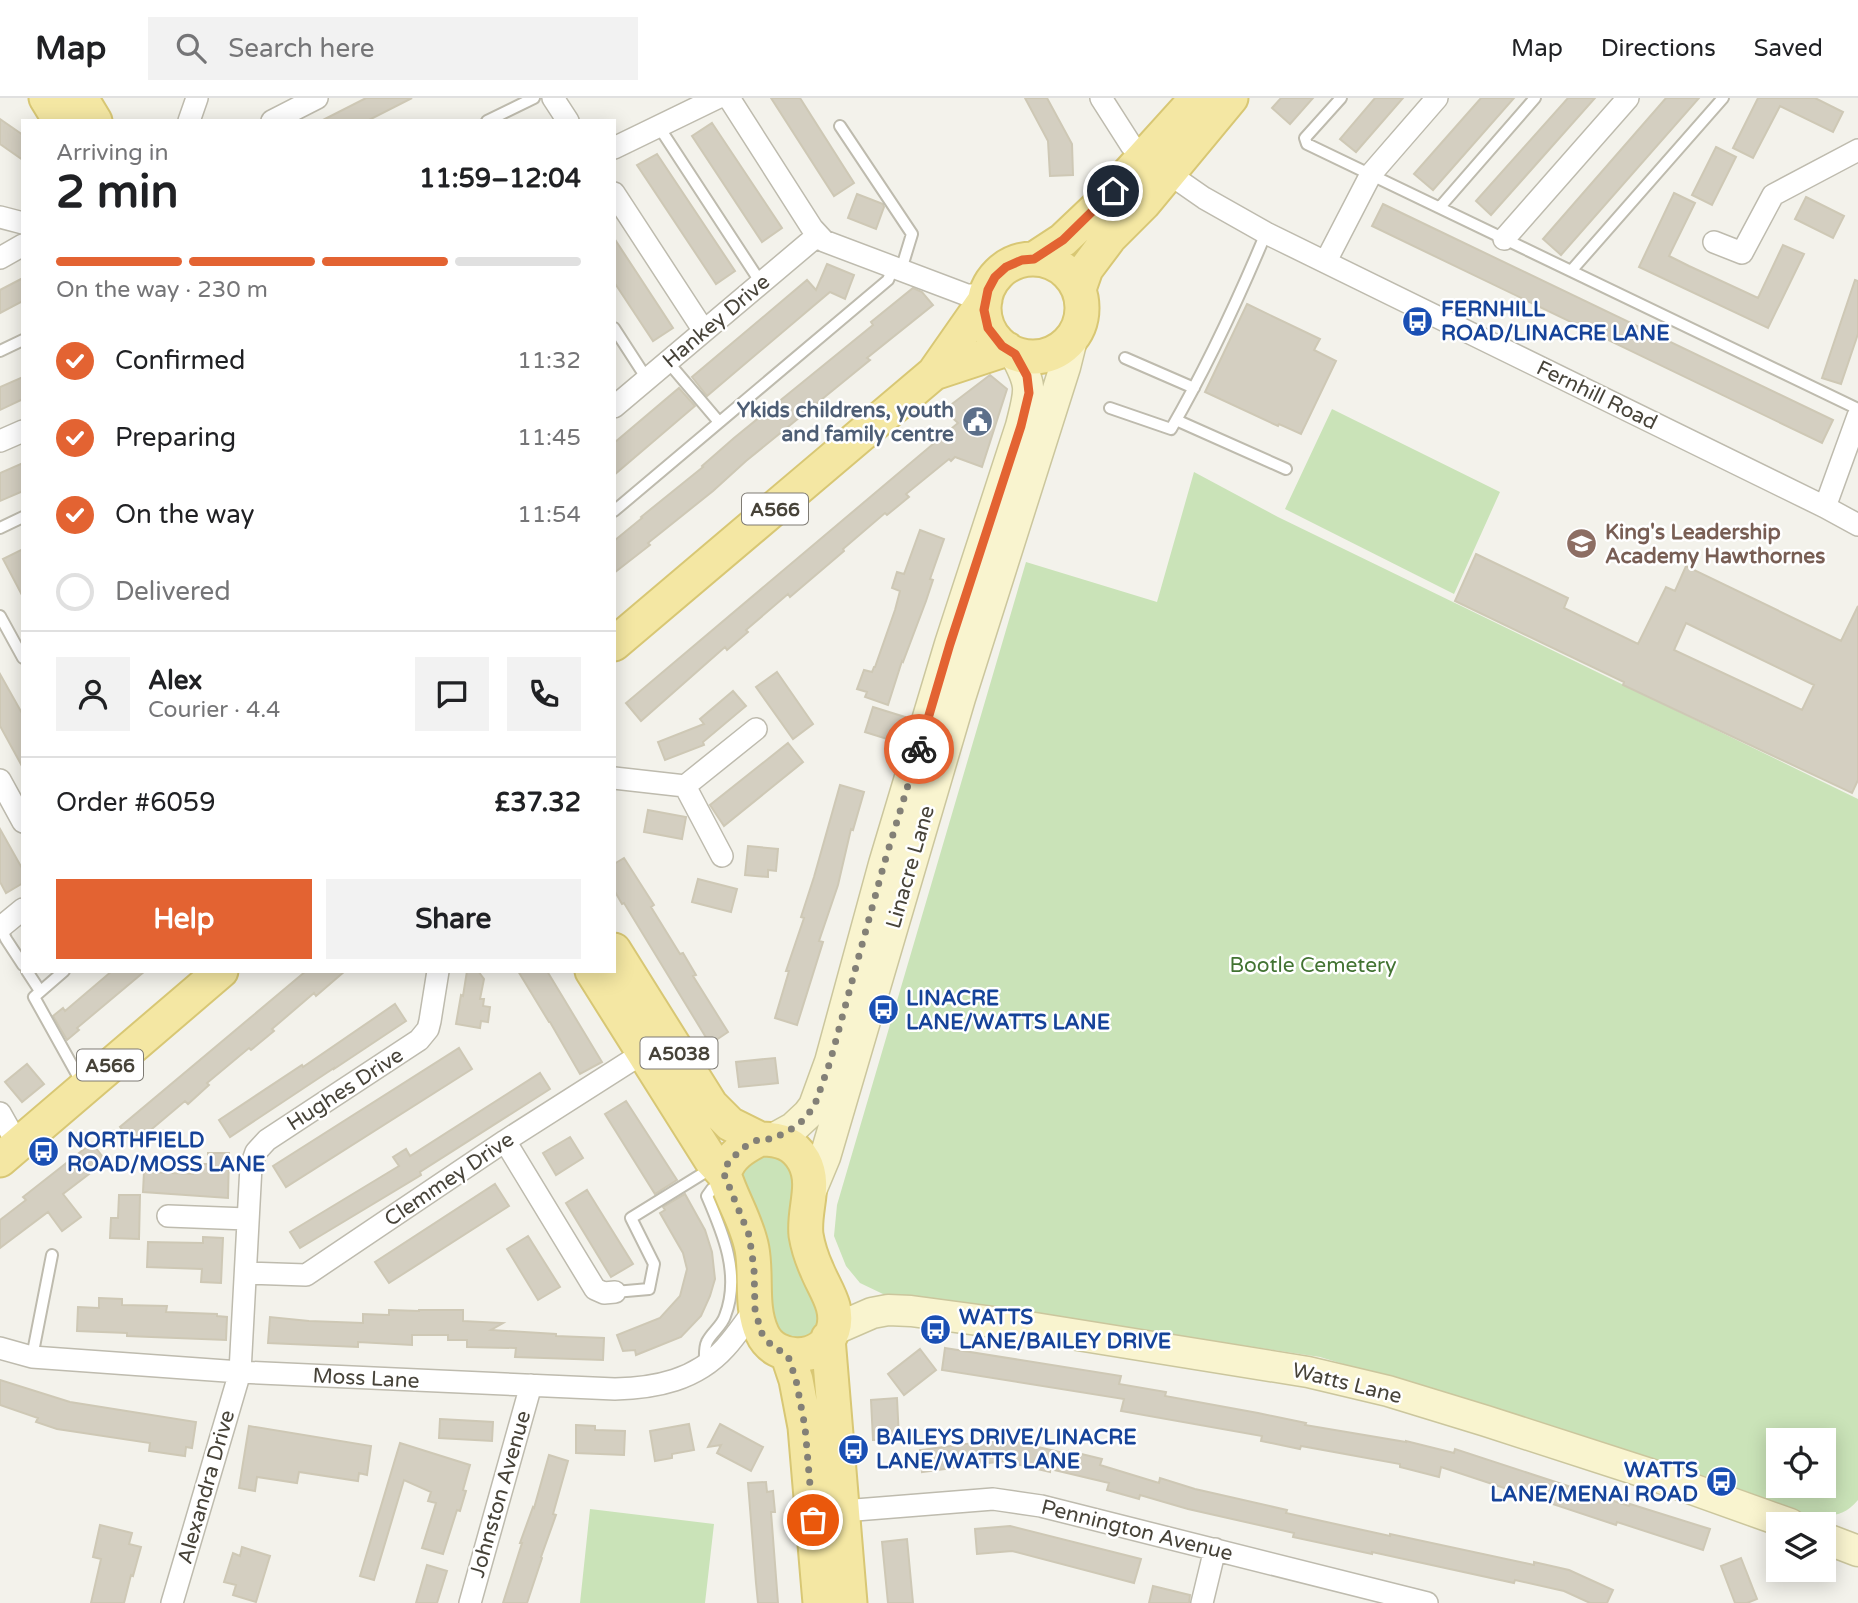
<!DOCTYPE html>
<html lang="en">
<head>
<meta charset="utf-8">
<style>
	:root { --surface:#fff; --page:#f2f2f2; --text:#202124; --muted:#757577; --line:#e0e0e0; --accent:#e36332 }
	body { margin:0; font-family:"Varela Round",sans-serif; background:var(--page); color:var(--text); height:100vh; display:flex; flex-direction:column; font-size:26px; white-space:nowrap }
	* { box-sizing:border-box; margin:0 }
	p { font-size:23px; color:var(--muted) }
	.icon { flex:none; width:38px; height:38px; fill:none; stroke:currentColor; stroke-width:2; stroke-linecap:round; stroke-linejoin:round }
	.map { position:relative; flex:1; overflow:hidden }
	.details { position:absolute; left:21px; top:21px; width:595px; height:854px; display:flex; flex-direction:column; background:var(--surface); border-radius:0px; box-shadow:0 4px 18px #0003 }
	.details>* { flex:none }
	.controls { position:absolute; left:1766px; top:1330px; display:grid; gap:14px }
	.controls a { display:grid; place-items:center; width:70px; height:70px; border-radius:0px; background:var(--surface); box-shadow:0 4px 18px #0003; font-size:35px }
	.pin { position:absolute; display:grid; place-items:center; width:60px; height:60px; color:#fff; margin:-30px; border:4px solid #fff; border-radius:50%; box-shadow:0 2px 7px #0007 }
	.courier { position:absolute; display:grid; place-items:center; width:70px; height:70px; margin:-35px; border:5px solid #e36332; border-radius:50%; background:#fff; color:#222; box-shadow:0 2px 9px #0007 }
	.headline em { font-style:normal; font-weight:700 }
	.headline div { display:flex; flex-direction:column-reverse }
	.headline { display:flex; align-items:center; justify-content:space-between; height:119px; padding:0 35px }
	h1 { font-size:46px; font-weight:700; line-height:52px }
	.bar { display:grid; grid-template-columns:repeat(4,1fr); gap:10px 7px; align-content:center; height:84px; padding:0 35px }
	.bar i { height:9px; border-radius:5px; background:var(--line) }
	.bar .selected { background:var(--accent) }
	.bar p { grid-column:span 4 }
	.line { display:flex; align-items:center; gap:18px; padding:0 35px; border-top:2px solid var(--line) }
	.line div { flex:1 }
	.round { display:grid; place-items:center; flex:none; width:74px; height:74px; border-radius:0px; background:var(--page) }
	ol { padding:0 35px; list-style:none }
	li { display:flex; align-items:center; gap:21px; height:77px }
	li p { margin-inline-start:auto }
	li .icon { padding:7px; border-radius:50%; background:var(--accent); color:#fff; stroke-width:4 }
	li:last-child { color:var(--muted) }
	li i { width:38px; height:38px; border:4px solid var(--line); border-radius:50% }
	.action { display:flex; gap:14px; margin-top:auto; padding:14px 35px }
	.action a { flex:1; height:80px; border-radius:0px; background:var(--accent); color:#fff; font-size:28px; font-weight:700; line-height:80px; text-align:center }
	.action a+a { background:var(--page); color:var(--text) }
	header { display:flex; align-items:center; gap:42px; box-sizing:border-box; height:98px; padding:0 35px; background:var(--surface); border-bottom:2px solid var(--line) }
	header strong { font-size:33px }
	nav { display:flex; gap:38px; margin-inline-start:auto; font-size:24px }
	.search { width:490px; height:63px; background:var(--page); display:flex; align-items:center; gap:18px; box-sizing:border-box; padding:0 24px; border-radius:0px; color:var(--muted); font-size:26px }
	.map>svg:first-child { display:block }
</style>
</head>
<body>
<header>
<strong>Map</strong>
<div class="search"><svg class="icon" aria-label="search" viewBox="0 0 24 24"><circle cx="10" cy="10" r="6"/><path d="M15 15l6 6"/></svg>Search here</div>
<nav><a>Map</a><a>Directions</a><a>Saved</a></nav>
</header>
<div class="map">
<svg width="1858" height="1505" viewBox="0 0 1858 1505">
	<rect width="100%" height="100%" fill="#f3f2eb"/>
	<path fill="#cae3b8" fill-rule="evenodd" d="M1332,311L1500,394L1454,496L1285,411Z
		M1194,374L1278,419L1858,701V1402C1842,1421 1827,1418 1805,1416L1560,1331L1320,1259L961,1205L883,1196L860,1185L846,1168L834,1138L837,1107L1026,464L1157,504ZM1778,1342H1824V1388H1778Z
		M756,1055L791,1062L820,1214C817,1229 809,1246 790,1241C786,1239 780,1235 775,1232L739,1078Z
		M590,1411L714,1426L705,1505H580Z"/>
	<path fill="#d4cfc1" stroke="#cec8b5" stroke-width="2" fill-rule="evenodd" d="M366,0H412L367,23H321Z
		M771,0H800L854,85L834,98Z
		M1025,0H1047L1072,46L1073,77L1050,78L1048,43Z
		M1281,0H1313L1290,26L1272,10Z
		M1375,0H1403L1356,54L1340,41Z
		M1481,0H1514L1433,92L1414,76Z
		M1568,0H1595L1491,117L1476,103Z
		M1666,0H1699L1561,157L1543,141Z
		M1758,0H1815L1843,14L1833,34L1780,8L1753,60L1733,50Z
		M0,21L23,37V62L0,46Z
		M712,25L782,130L762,144L692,38Z
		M1716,49L1736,59L1712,107L1692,97Z
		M657,56L735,173L716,186L637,67Z
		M1674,95L1695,105L1669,158L1689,168L1758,200L1783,147L1804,156L1768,230L1639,169Z
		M857,96L883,106L884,109L876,131L848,120Z
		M1806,99L1844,118L1833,140L1795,121Z
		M1383,106L1833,322L1822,345L1372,128Z
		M614,140L673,230L653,243L614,184Z
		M827,166L854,177L845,201L830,194L707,298L692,279L807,182L816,192Z
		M23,180V203L0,215V192Z
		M1855,182L1858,183V236L1841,286L1822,280Z
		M913,190L922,194L933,207L867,260L870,262L746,363L713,393L648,445L650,447L614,475V443L642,420L641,419L703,369L702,368L734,340L873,227L871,224Z
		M1247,206L1320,241L1314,252L1336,263L1301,336L1279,326L1278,328L1205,294Z
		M990,277L1007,291L982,369L955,359L951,363L949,361L906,396L909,399L887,417L885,415L843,451L844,453L790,499L788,496L746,532L748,534L727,552L725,549L641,623L626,605L958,325L944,312Z
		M23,279V301L0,312V289Z
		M679,290L695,308L614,377V345Z
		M23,365V393L0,403V375Z
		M920,432L944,441L930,481L933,482L926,503L903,564L902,563L888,607L865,599L867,594L857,591L864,572L872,574L874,569H875L895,512L900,493L892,490L897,474L904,476Z
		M23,451V499L3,461Z
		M1476,456L1568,500L1564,510L1638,546L1666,489L1675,493L1686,468L1841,543L1858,508V682L1852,695L1623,587L1624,584L1455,503ZM1686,525L1814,587L1802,612L1674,552Z
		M777,574L813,626L793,641L756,589Z
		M0,576L23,617V670L0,628Z
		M733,593L746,608L703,644L704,647L665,662L658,644L704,626L700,621Z
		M873,609L905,619L897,644L865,634Z
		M788,645L803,664L724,728L710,707Z
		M840,687L864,694L853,732L851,731L838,787L819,843L823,844L797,927L775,920L789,873H786L804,820L801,819L814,779Z
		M648,712L686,719L682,741L644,734Z
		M0,731L23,772V785L6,795L0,784Z
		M748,748L778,751L776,773L768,772V779L745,777Z
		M624,760L654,807L651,809L680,856L683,855L696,877L693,878L728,934L710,946L624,805L622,806L614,792V766Z
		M698,781L737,791L731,814L692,804Z
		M112,873H145L77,930L79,932L67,942L53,918L63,910L65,913Z
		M306,873H345L316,898L314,895L272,931L274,933L251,952L249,950L207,985L209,987L188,1006L185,1003L134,1046L120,1029Z
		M467,873H478L484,881L480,901H484L483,908L490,909L488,924L481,923L480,930L456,926L461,897L463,898Z
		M518,873H547L602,964L580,976L550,924H549Z
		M395,906L406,923L334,971V970L230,1039L219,1022L302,967L303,969Z
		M459,950L472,971L286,1089L273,1068Z
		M775,960L778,985L739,989L736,964Z
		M27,966L44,986L22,1004L5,984Z
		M540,975L550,991L420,1074L421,1077L300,1150L290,1134L399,1068L393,1059L406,1051L410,1058Z
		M626,1003L677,1082L655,1096L605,1016Z
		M570,1039L583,1060L556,1077L543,1055Z
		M92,1045L106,1063L63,1096L81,1119L62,1133L48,1114L0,1150V1122L26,1102L23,1099Z
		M208,1055H229L228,1100L143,1094L144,1074L193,1076V1066H208Z
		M495,1086L509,1108L389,1185L375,1164Z
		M587,1092L633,1166L611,1179L566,1105Z
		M685,1096L705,1132L712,1154L715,1181L710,1198L701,1218L681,1239L636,1257L635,1252L623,1253L617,1237L660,1220L680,1198L687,1171L683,1155L660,1115L665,1112L663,1109Z
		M119,1097H140L139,1141L110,1140L111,1120H118Z
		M528,1138L560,1189L538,1202L507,1151Z
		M203,1139L223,1140L221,1185L201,1184L202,1171L147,1169L148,1144L203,1145Z
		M99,1200L122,1201V1207L167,1208L166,1214L217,1216V1218L227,1219L226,1242L127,1238V1235L77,1233L78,1209L99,1210Z
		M389,1212L419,1213V1212H463V1223L503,1225L491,1232L556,1236V1238L604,1240L603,1262L515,1259L516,1250L467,1249V1242H448V1237H412V1247L358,1244V1249L268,1245L270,1219L309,1223L363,1225V1216L389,1217Z
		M945,1250L1121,1278L1119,1286L1166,1294L1165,1298L1258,1315L1306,1325L1305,1327L1406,1344V1343L1454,1355L1455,1351L1629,1408L1630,1406L1710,1431L1703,1452L1617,1424L1616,1427L1441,1369L1439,1379L1400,1369V1366L1301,1348L1300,1351L1261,1343L1262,1338L1121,1313L1124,1301L942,1272Z
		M920,1251L936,1272L904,1297L888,1276Z
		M0,1282L70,1304L196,1324L192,1350L186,1349L185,1358L149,1353L150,1345L57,1331L36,1324L38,1320L0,1307Z
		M897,1300L899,1341L873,1342L871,1302Z
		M440,1321L493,1324L492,1343L439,1340Z
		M689,1326L694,1352L672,1356V1360L655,1363L650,1333Z
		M720,1326L763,1349L751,1373L717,1355L721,1347L708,1349Z
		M576,1327L595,1328V1332L625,1333L624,1357L576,1355Z
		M249,1328L371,1348L367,1377L359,1375L358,1383L299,1374L297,1385L257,1379L255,1393L239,1390Z
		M1004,1341L1068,1356L1069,1353L1102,1361L1100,1367L1159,1385L1160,1380L1195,1391L1287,1412L1286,1415L1331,1425L1390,1438V1436L1534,1467V1464L1569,1472L1613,1492L1607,1505H1590L1564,1493L1515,1482L1514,1485L1372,1454V1456L1293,1439L1294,1435L1188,1411L1140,1397L1139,1401L1107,1392L1109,1385L1050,1371V1374L1004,1363L922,1374L920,1352Z
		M400,1345L470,1367L463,1392L466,1393L460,1413L457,1412L443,1456L422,1450L436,1405L428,1403L431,1394L404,1382L374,1482L360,1478Z
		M549,1357L568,1363L553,1416L556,1417L541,1459L542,1460L527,1505H503L522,1445H520L533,1409L534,1410Z
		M766,1384L767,1394L773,1393L775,1414H771L778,1505H758L756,1485L748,1385Z
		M100,1427L132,1435L129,1446L141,1449L133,1478L131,1477L124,1505H91L101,1461L93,1459Z
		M1010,1428L1141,1461L1134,1485L1012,1453L977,1456L975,1431Z
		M907,1441L913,1505H888L882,1444Z
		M242,1449L270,1458L256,1504L233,1497L236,1487L224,1484L233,1455L240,1458Z
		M1741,1460L1757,1501L1747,1505H1735L1721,1468Z
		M427,1467L447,1473L437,1505H416Z
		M1153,1488L1190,1497L1189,1505H1149Z"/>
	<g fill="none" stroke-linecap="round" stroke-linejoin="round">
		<defs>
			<path id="lane" d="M1341,0L1305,40L1307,46L1858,311
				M487,23L534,0
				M840,28L912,136L901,172
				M659,29L761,185
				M1440,109L1535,0
				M1571,173L1723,0
				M614,230L647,281
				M0,253L23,242
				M1125,260L1194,290
				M668,264L719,324
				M1110,310L1171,331C1208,267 1238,202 1266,135
				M1176,322L1286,371
				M614,413L888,182L893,170
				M0,430L23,419
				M0,518L23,560
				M0,828L6,841L23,867
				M27,873L40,893
				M64,873L34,899L83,987
				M615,1194L649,1191L654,1166L631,1120L707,1073L713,1075
				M32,1259L52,1157
				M705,1266C705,1259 704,1250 707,1244C711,1235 722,1228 725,1218C741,1177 723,1135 707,1098L712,1091L725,1086"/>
			<path id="street" d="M553,0L568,23
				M729,0L812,130L824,143L967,197H986
				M1101,0L1131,47L1145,59L1204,100L1266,135L1825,409L1858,427
				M189,23L197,0
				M272,23L317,0
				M614,50L717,0
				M614,95L704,233
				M0,119L23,125
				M1504,141L1628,0
				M1714,144L1742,155L1773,97L1858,52
				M0,160L23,147
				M1326,163L1371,76L1437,0
				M614,309L818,137
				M0,343L23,333
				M1825,409L1858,318
				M614,680L685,688L756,631
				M0,682L23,724
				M685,688L722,758
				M1,829L23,811
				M0,1015L18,1047
				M505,1043L595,1191L604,1195L615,1194
				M168,1118L247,1121
				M246,1175L306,1177L505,1043L643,955
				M0,1250L32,1259L240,1274L615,1291C656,1290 696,1282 725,1250C736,1238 745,1224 755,1211
				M843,1413L993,1401L1041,1408L1427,1505
				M172,1505L240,1274L251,1068L256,1054L267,1042L419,942L428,931L430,923L438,873
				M470,1505L531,1287
				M1202,1505L1215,1451"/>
			<path id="secondary" d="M773,1041L793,1030L808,1016L814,1008L830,964L884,766L950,546L1021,328C1030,292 1033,289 1015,256
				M810,1095L825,1059L960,600L1065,269L1072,241
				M833,1232L872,1215L888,1212L911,1213L1022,1228L1308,1274L1388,1293L1486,1323L1650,1376L1790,1426
				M1824,1440L1858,1453"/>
			<path id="primary" d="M46,0L60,23
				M81,0L95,23
				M984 210a49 49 0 1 1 98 0a49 49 0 1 1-98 0Z
				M1034,161L1063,142L1101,106L1197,0
				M1079,191L1086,171L1110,139L1144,105L1231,0
				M934,275L1007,251
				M614,546L934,275L985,202
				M614,852L711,1007L730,1026L760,1041
				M592,873L711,1062L724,1076
				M760,1041C779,1041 794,1045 804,1063C817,1087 803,1112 806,1137C808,1149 812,1161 817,1172C825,1192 840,1210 833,1232C823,1264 775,1265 762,1235C750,1209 757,1178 752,1151C747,1124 732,1102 724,1076C729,1058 744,1049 760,1041Z
				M0,1062L221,873
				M828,1240L850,1505
				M788,1258L796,1282L805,1329L820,1505"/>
		</defs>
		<use href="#lane" stroke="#bebbae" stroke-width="14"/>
		<use href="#street" stroke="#bebbae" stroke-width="24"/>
		<use href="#secondary" stroke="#cbc69d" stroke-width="33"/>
		<use href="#primary" stroke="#d8c774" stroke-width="37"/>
		<use href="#lane" stroke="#fff" stroke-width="10"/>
		<use href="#street" stroke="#fff" stroke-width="21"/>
		<use href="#secondary" stroke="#f9f4cf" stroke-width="30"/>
		<use href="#primary" stroke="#f4e7a3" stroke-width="33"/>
	</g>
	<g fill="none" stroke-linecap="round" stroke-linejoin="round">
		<path stroke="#838077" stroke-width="7" stroke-dasharray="0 12.6" d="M813,1422L805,1329L796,1282L788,1258L771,1247L761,1234L755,1211L754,1170L749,1137L724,1076L726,1068L732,1060L747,1047L760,1041H773L793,1030L801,1024L814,1009L830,964L884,766L919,651"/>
		<path stroke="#e36332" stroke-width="9" d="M919,651L950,546L1021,328L1029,295L1027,278L1015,256L1002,248L988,230L984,212L988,192L995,179L1006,169L1022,162L1034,161L1063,142L1113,93"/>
	</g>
	<defs>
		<symbol id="bus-disc" viewBox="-11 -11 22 22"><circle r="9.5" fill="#1a4fb4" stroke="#fff"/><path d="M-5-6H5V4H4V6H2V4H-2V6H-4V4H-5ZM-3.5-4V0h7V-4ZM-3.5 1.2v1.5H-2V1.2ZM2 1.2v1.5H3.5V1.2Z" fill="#fff"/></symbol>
		<symbol id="civic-disc" viewBox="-11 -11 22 22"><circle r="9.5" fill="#5c6f8a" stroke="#fff"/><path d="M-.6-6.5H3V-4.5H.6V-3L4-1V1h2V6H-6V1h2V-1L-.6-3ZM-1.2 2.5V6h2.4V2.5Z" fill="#fff"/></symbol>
		<symbol id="school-disc" viewBox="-11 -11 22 22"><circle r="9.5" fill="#8d6e63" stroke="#fff"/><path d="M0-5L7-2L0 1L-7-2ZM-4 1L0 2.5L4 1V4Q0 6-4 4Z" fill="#fff"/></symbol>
	</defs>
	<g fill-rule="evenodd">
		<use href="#bus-disc" x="1400" y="206" width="35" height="35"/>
		<use href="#civic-disc" x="960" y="306" width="35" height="35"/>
		<use href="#school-disc" x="1564" y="428" width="35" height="35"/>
		<use href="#bus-disc" x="866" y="894" width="35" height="35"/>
		<use href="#bus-disc" x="26" y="1036" width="35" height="35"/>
		<use href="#bus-disc" x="918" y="1214" width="35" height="35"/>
		<use href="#bus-disc" x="836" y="1334" width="35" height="35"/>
		<use href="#bus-disc" x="1704" y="1366" width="35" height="35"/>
	</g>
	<g text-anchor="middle" stroke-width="5" stroke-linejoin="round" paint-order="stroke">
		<g fill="#fff" stroke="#7e7b74" stroke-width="2">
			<rect x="742" y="395.5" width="66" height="31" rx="5"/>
			<rect x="640.5" y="939.5" width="77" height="31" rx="5"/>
			<rect x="77" y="951.5" width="66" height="31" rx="5"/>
		</g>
		<g font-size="19" font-weight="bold" fill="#474339">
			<text x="775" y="418">A566</text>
			<text x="679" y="962">A5038</text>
			<text x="110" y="974">A566</text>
		</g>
		<g font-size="21" font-weight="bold" fill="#164399" stroke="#fff" text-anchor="start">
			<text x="1441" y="218">FERNHILL<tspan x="1441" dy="24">ROAD/LINACRE LANE</tspan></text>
			<text x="906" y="907">LINACRE<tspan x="906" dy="24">LANE/WATTS LANE</tspan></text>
			<text x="67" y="1049">NORTHFIELD<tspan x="67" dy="24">ROAD/MOSS LANE</tspan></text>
			<text x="959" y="1226">WATTS<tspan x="959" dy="24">LANE/BAILEY DRIVE</tspan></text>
			<text x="876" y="1346">BAILEYS DRIVE/LINACRE<tspan x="876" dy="24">LANE/WATTS LANE</tspan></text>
			<text x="1698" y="1379" text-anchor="end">WATTS<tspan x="1698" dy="24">LANE/MENAI ROAD</tspan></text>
		</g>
		<g font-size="21" fill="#474339" stroke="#fff">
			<text transform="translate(716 223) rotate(-40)" y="7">Hankey Drive</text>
			<text transform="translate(1597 297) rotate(26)" y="7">Fernhill Road</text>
			<text transform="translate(910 769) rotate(-74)" y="7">Linacre Lane</text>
			<text transform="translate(345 991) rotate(-33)" y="7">Hughes Drive</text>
			<text transform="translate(449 1081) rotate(-34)" y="7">Clemmey Drive</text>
			<text transform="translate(366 1280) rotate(3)" y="7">Moss Lane</text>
			<text transform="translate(1347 1285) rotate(14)" y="7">Watts Lane</text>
			<text transform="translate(206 1389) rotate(-74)" y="7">Alexandra Drive</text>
			<text transform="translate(500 1396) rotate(-74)" y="7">Johnston Avenue</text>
			<text transform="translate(1137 1432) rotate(14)" y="7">Pennington Avenue</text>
		</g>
		<g font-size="21" font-weight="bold" fill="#4e5e75" stroke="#fff" text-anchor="end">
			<text x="954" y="319">Ykids childrens, youth<tspan x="954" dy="24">and family centre</tspan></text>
		</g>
		<g font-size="21" font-weight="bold" fill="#785e54" stroke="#fff" text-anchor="start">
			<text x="1605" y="441">King's Leadership<tspan x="1605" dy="24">Academy Hawthornes</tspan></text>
		</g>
		<g font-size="21" fill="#427332" stroke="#fff">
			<text x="1313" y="874">Bootle Cemetery</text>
		</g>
	</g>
</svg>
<div class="controls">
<a><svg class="icon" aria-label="locate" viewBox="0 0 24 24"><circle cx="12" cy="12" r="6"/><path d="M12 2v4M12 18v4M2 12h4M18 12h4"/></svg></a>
<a><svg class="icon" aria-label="layers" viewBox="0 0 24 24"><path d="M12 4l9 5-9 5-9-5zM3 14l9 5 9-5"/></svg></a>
</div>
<div class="pin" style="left:813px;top:1422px;background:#ea580c"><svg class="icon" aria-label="bag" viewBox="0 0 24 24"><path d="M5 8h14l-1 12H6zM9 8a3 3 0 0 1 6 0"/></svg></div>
<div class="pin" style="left:1113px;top:93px;background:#1f2937"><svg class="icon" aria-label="home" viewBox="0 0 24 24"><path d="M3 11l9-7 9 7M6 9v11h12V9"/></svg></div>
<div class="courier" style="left:919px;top:651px"><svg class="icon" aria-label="bike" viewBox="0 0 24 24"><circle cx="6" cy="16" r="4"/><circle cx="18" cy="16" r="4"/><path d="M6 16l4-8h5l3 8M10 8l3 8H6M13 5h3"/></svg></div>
<section class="details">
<div class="headline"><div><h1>2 min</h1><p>Arriving in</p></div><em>11:59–12:04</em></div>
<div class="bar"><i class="selected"></i><i class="selected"></i><i class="selected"></i><i></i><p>On the way · 230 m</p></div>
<ol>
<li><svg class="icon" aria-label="check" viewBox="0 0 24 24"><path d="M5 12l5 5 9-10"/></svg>Confirmed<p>11:32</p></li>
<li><svg class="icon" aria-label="check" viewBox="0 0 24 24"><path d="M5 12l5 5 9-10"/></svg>Preparing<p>11:45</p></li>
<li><svg class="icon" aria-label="check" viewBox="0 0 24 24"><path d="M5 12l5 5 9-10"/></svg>On the way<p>11:54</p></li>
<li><i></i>Delivered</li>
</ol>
<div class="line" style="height:126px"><a class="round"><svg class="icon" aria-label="person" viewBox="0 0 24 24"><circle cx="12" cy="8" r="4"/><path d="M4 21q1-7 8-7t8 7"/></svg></a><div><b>Alex</b><p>Courier · 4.4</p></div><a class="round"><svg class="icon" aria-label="chat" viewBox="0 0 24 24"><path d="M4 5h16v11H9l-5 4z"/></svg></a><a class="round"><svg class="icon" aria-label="phone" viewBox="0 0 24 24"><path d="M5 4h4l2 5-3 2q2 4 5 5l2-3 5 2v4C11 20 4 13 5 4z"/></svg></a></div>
<div class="line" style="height:91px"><div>Order #6059</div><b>£37.32</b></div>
<div class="action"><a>Help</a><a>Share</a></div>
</section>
</div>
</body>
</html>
